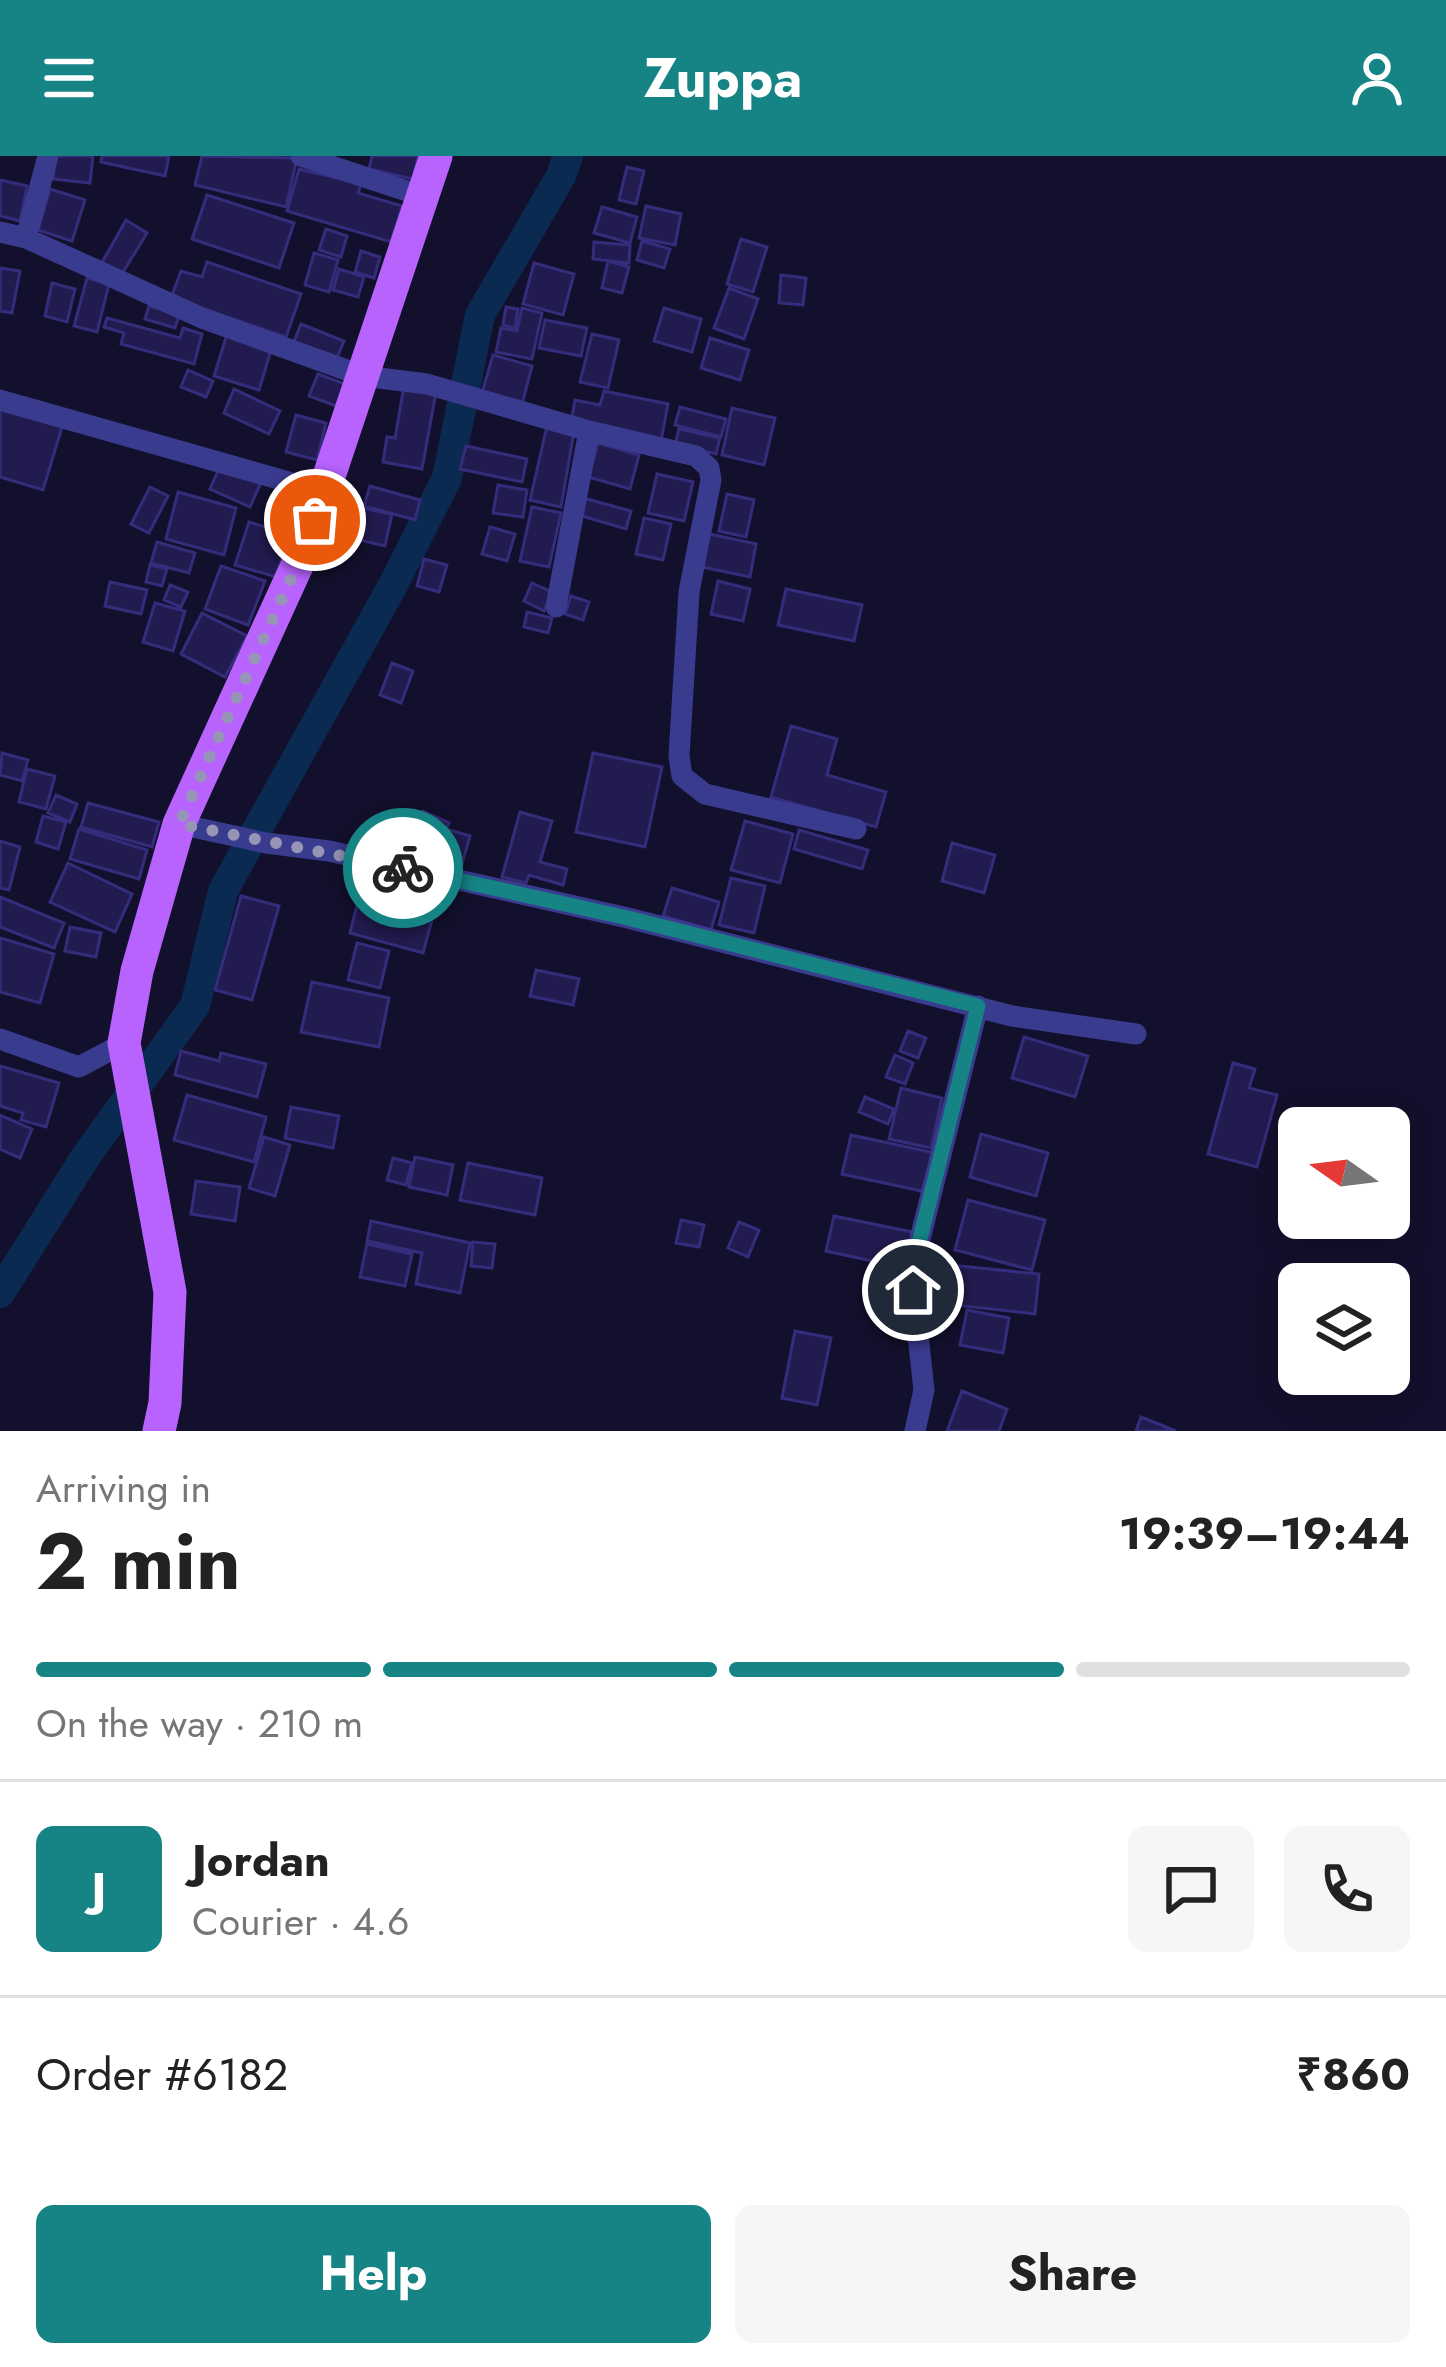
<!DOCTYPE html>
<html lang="en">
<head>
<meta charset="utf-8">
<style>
	:root { --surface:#fff; --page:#f6f6f6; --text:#222; --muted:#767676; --line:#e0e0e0; --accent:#168385 }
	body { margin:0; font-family:Jost,sans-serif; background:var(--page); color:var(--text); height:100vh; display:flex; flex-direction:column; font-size:45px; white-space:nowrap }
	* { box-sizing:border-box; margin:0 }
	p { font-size:39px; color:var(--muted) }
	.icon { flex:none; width:66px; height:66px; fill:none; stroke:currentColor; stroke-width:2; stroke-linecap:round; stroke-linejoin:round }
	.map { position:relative; height:1275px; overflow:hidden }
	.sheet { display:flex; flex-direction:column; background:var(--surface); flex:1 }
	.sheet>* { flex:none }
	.needle { width:78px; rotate:284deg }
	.controls { position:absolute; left:1278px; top:951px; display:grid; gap:24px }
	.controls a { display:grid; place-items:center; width:132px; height:132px; border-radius:18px; background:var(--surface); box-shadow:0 6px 30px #0003; font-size:60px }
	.pin { position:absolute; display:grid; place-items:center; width:102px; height:102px; color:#fff; margin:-51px; border:6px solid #fff; border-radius:50%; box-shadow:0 3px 12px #0007 }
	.courier { position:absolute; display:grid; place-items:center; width:120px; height:120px; margin:-60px; border:9px solid #168385; border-radius:50%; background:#fff; color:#222; box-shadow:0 3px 15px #0007 }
	.head em { font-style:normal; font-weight:700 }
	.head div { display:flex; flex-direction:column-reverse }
	.head { display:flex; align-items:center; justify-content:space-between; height:204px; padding:0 36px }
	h1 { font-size:78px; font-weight:700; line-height:90px }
	.bar { display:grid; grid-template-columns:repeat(4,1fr); gap:18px 12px; align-content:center; height:144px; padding:0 36px }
	.bar i { height:15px; border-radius:9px; background:var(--line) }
	.bar .on { background:var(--accent) }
	.bar p { grid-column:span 4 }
	.line { display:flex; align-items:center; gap:30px; padding:0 36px; border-top:3px solid var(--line) }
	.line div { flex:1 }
	.round { display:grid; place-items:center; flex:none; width:126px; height:126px; border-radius:18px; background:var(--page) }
	.cta { display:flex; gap:24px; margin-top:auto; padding:24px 36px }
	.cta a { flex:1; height:138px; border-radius:18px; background:var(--accent); color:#fff; font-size:48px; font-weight:700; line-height:138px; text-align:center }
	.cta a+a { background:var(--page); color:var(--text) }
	header { display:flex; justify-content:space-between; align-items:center; height:156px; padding:0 36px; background:var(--accent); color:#fff; font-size:54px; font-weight:700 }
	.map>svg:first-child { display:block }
</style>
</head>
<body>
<header><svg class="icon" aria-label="menu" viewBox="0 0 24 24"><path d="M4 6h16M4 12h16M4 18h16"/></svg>Zuppa<svg class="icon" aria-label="person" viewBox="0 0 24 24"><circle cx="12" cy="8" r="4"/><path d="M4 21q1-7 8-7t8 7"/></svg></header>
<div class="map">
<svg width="1446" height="1275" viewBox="0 0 1446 1275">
	<rect width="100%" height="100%" fill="#13102d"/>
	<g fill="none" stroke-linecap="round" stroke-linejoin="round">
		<path stroke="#0a2a52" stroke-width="30" d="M0,1137L88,997L195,850L223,735L392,431L447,322L480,159L561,20L568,0"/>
	</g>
	<path fill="#221b4f" stroke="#362c7c" stroke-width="3" d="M56,0H93L90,27L53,23Z
		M102,0H169L165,20L101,6Z
		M202,0L297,2L286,51L195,29Z
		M372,0H418L413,23L369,13Z
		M627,11L644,15L636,48L619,44Z
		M299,13L361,28L358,37L402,50L391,86L287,55Z
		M0,24L27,30L20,65L0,60Z
		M50,33L85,44L72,85L38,74Z
		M207,39L294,67L279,112L192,83Z
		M646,50L681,58L675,89L639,82Z
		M602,51L637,61L630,87L594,77Z
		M126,64L147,77L120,121L100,110Z
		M326,73L347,80L341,101L319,94Z
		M741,83L767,91L753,136L727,128Z
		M642,85L670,93L664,112L637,104Z
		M594,86L630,89L629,107L593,103Z
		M361,95L380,101L374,122L355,116Z
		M314,97L338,104L329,136L305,129Z
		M608,105L629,111L622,137L602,132Z
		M207,106L301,138L286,181L171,142L181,115L202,121Z
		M534,107L574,118L563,159L523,148Z
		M0,112L20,115L12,157L0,155Z
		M339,113L364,121L358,141L333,134Z
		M781,119L806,122L803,149L779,147Z
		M87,122L109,128L97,176L74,170Z
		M52,127L75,133L67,166L45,160Z
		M729,132L758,143L744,183L714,172Z
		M149,150L179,159L175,172L145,163Z
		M506,151L518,153L515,172L503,169Z
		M522,152L542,157L532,203L496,196L501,172L517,175Z
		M664,152L701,163L692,196L654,185Z
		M107,162L180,182L183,172L202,178L194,208L121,188L124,177L104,171Z
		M545,164L587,172L581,200L539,192Z
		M301,168L344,185L336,204L293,188Z
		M227,178L272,191L259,234L214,220Z
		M592,178L619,184L608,232L580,226Z
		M710,182L749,194L740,224L701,212Z
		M493,199L532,210L521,252L481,240Z
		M188,214L213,225L206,241L181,231Z
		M318,218L345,228L336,250L309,240Z
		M404,230L436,236L422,313L383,306L387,281L395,282Z
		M234,233L280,255L269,278L224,257Z
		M604,235L668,248L661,285L571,267L575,244L600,249Z
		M0,248L63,268L43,334L0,321Z
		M680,251L726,263L721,281L675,269Z
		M732,252L775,262L764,309L722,299Z
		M296,259L326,267L317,304L286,296Z
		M547,270L574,276L561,351L530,344Z
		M679,273L720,282L716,298L675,288Z
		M598,287L639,299L630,333L588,321Z
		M466,290L527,303L522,326L460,313Z
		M220,310L262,324L250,351L210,333Z
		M657,318L693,326L684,365L648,357Z
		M498,329L527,334L523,361L493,357Z
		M370,330L420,344L415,364L364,350Z
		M150,331L168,340L149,377L131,368Z
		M178,336L236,352L224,399L166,383Z
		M727,338L754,344L746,381L719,375Z
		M280,340L299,344L294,365L275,361Z
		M580,341L631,355L626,373L575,358Z
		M532,351L561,357L549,411L520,405Z
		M362,352L392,358L385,390L355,383Z
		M644,362L671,368L663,404L636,398Z
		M249,366L289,378L276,421L235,409Z
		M490,371L515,378L507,405L482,398Z
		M705,377L756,388L750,421L698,410Z
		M157,386L195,397L189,417L151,407Z
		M424,403L447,409L439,436L417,430Z
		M150,409L167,413L162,430L146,426Z
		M221,410L265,425L248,469L205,453Z
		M718,425L750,433L743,465L711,458Z
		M110,426L147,434L141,458L105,450Z
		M532,427L552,436L544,455L524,445Z
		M170,429L188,436L181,451L164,444Z
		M786,433L862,449L854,485L778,469Z
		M571,440L589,446L583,464L565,458Z
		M155,447L185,455L173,495L143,486Z
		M527,456L552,462L548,477L524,471Z
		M202,457L247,480L225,521L181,498Z
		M392,507L413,515L401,547L380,539Z
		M791,570L837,583L827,619L886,636L876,671L771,641Z
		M2,597L28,604L22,625L0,619Z
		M593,597L662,611L645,691L576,676Z
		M27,613L55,620L46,653L19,646Z
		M56,639L77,648L70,666L48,657Z
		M88,647L159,666L152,691L81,671Z
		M423,655L449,667L428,715L386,696L397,671L413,678Z
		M520,656L552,665L540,706L567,713L563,729L529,719L526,727L502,721Z
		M43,660L66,666L58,693L36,686Z
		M745,665L793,678L780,727L731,714Z
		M79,673L147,694L139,723L70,703Z
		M446,673L470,680L460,715L437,709Z
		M799,674L868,694L862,713L794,693Z
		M0,685L20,691L9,734L0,732Z
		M952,687L995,699L984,737L942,725Z
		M68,707L132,738L115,776L50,746Z
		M365,718L439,738L423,797L350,777Z
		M731,722L765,730L754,777L719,769Z
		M672,732L719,746L711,774L663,760Z
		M241,740L279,750L252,844L215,834Z
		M0,741L64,767L54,792L0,771Z
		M70,771L101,777L96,801L65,795Z
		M0,782L54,798L40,847L0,836Z
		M357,787L389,795L380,832L348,824Z
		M536,814L579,823L573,849L530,840Z
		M312,826L389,842L379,891L301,876Z
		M908,875L926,882L918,902L900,895Z
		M1024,881L1088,900L1075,941L1012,922Z
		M181,895L219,905L221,897L266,908L257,941L175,919Z
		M895,899L913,907L905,928L886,921Z
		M1233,907L1255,913L1249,932L1277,939L1257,1011L1208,998Z
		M0,910L59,927L46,971L21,964L23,957L0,950Z
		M901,932L942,942L931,992L889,983Z
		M187,939L266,961L254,1006L174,984Z
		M865,941L894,953L888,968L859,956Z
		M291,951L339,960L333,992L285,982Z
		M0,959L32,973L20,1002L0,993Z
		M981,978L1048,997L1036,1040L970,1021Z
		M851,979L935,997L926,1036L842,1018Z
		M264,981L290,989L275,1040L249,1032Z
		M1295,991L1299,992V1021L1287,1018Z
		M415,1001L453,1009L447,1039L409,1031Z
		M393,1002L412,1007L406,1029L387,1024Z
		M468,1007L542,1022L535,1059L460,1044Z
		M196,1025L240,1031L235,1065L191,1058Z
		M968,1044L1045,1064L1032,1114L955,1094Z
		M834,1060L912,1076L904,1112L826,1095Z
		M681,1064L704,1069L699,1091L676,1087Z
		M371,1065L470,1087L460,1137L416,1128L422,1097L367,1085Z
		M739,1066L759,1074L748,1101L728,1092Z
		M473,1086L495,1088L492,1112L471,1110Z
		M367,1088L412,1098L405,1130L360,1121Z
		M950,1109L1039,1118L1035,1158L946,1148Z
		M967,1154L1009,1162L1003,1197L960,1189Z
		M795,1175L831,1182L817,1249L782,1242Z
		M962,1235L1007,1253L999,1275H947Z
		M1141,1261L1176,1275H1136Z"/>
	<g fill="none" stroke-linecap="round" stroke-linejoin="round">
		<path stroke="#393c8e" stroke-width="21" d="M301,0L422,40
			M0,76L26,82L202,162L363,220L427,228L589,275L696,300L709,312L711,324L689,436L679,600L682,620L705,638L856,673
			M26,82L48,0
			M0,244L324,336
			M556,451L589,275
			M179,668L266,687L329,695L628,762L1012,860L1136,878
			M0,883L79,911L124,887
			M915,1275L924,1234L913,1134L916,1099L978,850"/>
		<path stroke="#b963ff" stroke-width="33" d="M159,1275L165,1247L170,1136L124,887L137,815L179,668L305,392L436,0"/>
	</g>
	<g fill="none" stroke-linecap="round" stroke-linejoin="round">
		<path stroke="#9795b6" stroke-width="12" stroke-dasharray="0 21.6" d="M315,364L305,392L179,668L403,712"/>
		<path stroke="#168385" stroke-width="15" d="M403,712L628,762L978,850L916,1099L913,1134"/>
	</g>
</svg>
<div class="controls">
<a><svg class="needle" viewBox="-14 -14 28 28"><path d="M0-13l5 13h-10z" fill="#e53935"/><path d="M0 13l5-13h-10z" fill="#767676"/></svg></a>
<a><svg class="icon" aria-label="layers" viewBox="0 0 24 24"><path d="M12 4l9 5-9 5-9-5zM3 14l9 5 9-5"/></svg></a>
</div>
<div class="pin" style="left:315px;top:364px;background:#ea580c"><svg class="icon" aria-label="bag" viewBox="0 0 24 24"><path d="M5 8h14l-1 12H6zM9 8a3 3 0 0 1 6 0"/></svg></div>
<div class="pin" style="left:913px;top:1134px;background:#1f2937"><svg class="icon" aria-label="home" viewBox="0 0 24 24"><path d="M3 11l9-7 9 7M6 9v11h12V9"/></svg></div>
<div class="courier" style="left:403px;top:712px"><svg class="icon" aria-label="bike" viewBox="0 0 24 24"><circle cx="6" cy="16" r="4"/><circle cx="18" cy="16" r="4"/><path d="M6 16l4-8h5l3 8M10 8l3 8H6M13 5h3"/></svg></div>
</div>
<section class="sheet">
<div class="head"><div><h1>2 min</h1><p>Arriving in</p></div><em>19:39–19:44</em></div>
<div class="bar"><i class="on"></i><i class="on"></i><i class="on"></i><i></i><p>On the way · 210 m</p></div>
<div class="line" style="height:216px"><b class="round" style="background:var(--accent);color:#fff">J</b><div><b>Jordan</b><p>Courier · 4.6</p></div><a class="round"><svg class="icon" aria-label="chat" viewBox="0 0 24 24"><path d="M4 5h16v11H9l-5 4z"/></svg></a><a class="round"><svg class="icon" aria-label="phone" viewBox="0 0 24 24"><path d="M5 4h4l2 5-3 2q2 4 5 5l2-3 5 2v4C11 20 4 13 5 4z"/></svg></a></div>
<div class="line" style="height:156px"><div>Order #6182</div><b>₹860</b></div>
<div class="cta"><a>Help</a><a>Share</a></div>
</section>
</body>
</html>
